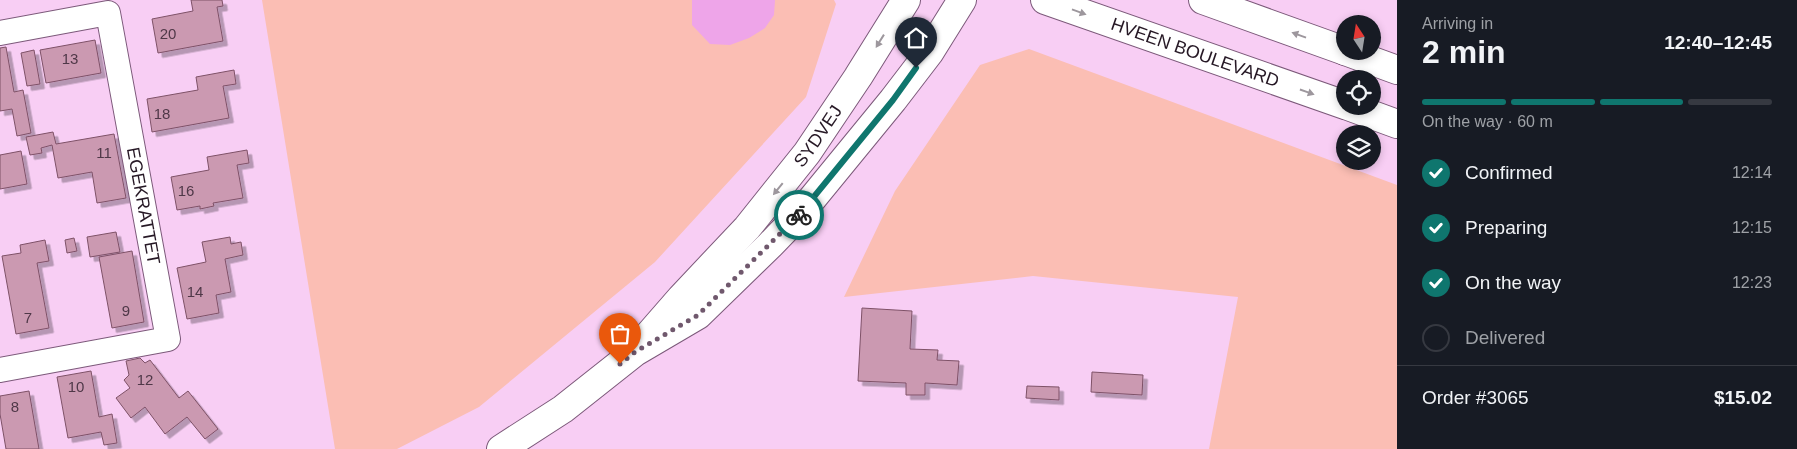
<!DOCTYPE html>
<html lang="en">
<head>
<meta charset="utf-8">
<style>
	:root { --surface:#171b24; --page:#20242c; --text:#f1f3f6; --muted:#9ea1a6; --line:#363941; --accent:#0f766e }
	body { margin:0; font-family:Arial,sans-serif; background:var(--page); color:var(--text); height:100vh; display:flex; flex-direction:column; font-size:19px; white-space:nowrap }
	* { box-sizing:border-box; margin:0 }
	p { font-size:16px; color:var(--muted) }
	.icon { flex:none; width:28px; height:28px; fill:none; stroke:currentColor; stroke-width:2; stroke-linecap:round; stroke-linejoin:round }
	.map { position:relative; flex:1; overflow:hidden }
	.panel { display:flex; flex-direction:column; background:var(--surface); width:400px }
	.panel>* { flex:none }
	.needle { width:32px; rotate:348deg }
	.controls { position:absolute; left:1336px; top:15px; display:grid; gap:10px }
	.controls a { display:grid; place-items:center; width:45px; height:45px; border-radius:50%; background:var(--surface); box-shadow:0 2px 8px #0003; font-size:25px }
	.pin { position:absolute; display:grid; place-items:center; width:42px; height:42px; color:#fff; margin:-51px -21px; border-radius:50% 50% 50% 0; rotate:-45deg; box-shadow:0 0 5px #0007 }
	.pin .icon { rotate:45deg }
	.courier { position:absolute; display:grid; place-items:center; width:50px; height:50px; margin:-25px; border:4px solid #0f766e; border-radius:50%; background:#fff; color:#222; box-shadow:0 1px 6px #0007 }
	.head em { font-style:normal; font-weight:700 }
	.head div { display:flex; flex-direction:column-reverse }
	.head { display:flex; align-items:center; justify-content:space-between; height:85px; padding:0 25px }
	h1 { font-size:32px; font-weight:700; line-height:38px }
	.bar { display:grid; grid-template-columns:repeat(4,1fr); gap:8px 5px; align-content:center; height:60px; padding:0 25px }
	.bar i { height:6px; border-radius:4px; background:var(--line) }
	.bar .current { background:var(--accent) }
	.bar p { grid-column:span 4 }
	.line { display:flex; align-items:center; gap:12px; padding:0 25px; border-top:1px solid var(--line) }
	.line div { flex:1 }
	ol { padding:0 25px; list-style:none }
	li { display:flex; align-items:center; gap:15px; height:55px }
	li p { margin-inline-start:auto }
	li .icon { padding:5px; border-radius:50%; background:var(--accent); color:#fff; stroke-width:4 }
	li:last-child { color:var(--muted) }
	li i { width:28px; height:28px; border:2px solid var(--line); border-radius:50% }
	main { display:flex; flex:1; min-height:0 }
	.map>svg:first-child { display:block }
</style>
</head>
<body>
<main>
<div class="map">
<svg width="1397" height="449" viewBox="0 0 1397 449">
	<defs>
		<filter id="shadow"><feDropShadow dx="4.5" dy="4.5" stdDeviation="0" flood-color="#0004"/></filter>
	</defs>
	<rect width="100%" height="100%" fill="#f8cef4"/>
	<path fill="#fbbeb4" d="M262,0H834L836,4L806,97L655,262L479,407L397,449H335Z
		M1029,49L1397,185V449H1209L1238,297L1033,276L844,297L895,191L980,65Z"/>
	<path fill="#eea5e9" d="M692,0H775L774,15L765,28L749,38L730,45L710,44L692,25Z"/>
	<path fill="#cb99b1" stroke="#7e5167" filter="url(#shadow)" d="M191,0H222L223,6L217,7L223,41L158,53L152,19L193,11Z
		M95,40L101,73L46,83L40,50Z
		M6,47L14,92L23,90L31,133L17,136L12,109L0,111V48Z
		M34,50L40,84L27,86L21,53Z
		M234,70L236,84L223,86L229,118L152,132L147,99L198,90L196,77Z
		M53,132L56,144L114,134L126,198L97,203L92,172L58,178L52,145L41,148L42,153L30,155L26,137Z
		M247,150L249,163L237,165L243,198L213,203L214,206L200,209V206L177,210L171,177L209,170L207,157Z
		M21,151L27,184L0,189V155Z
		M116,232L120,252L90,257L87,237Z
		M230,237L231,244L241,242L243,255L225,259L231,292L216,295L219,313L187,319L177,268L206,262L202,242Z
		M74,238L77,251L67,253L65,240Z
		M45,240L49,261L37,263L49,328L16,334L2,256L21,253L20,245Z
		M132,251L144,322L112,328L99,257Z
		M862,308L912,311L910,349L938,350L937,360L959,361L957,385L925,383V395H906V383L858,381Z
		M140,358L145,363L150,360L179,398L188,391L218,429L205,439L187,417L165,434L145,407L131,418L116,398L130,388L124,380L129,375L126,361Z
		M91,371L99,417L112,414L117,443L104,445L101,432L68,438L57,377Z
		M1092,372L1143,375L1142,395L1091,392Z
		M1027,386L1059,387V400L1026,398Z
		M29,391L39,449H6L0,414V396Z"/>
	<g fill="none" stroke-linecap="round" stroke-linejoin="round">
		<defs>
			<g id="minor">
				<path id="s1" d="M0,33L108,13L168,339L0,370"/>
			</g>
			<g id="major">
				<path id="s2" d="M1045,0L1345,105"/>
				<path d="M1203,0L1345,51"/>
				<path d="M1345,51L1397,70"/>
				<path d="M1348,106L1397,124"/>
				<path id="s3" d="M647,337L681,298L747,228L807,153L858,77L906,0"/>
				<path d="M501,449L563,409L635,352L698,315L770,245L798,216L893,100L929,53L962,0"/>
			</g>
		</defs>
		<use href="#minor" stroke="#7c597a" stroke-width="26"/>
		<use href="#major" stroke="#7c597a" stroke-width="30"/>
		<use href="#minor" stroke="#fff" stroke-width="24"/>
		<use href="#major" stroke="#fff" stroke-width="28"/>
	</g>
	<defs><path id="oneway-solid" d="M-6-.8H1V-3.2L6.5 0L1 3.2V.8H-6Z" transform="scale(1.25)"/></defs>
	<g fill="#9d979d">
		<use href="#oneway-solid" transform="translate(1079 12) rotate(20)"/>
		<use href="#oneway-solid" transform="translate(1299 35) rotate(-160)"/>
		<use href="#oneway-solid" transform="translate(880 41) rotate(122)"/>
		<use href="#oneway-solid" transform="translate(1307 92) rotate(19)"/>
		<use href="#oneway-solid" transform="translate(778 189) rotate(129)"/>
	</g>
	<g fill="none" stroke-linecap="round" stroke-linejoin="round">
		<path stroke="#70586d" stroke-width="5" stroke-dasharray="0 9" d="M620,364L635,352L698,315L799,215"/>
		<path stroke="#0f766e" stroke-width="6" d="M799,215L893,100L916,68"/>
	</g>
	<g text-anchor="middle" stroke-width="4" stroke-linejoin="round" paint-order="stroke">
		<g font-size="15" fill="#4f3848">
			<text x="168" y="39">20</text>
			<text x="70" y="64">13</text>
			<text x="162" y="119">18</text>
			<text x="104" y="158">11</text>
			<text x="186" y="196">16</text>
			<text x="195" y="297">14</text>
			<text x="126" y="316">9</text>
			<text x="28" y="323">7</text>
			<text x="145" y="385">12</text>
			<text x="76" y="392">10</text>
			<text x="15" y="412">8</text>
		</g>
		<g font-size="18" fill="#261825" stroke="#fff">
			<text dy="6" stroke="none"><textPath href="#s2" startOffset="159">HVEEN BOULEVARD</textPath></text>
			<text dy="6" stroke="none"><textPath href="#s3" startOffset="264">SYDVEJ</textPath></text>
			<text dy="6" stroke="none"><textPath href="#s1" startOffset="306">EGEKRATTET</textPath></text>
		</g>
	</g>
</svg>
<div class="controls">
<a><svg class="needle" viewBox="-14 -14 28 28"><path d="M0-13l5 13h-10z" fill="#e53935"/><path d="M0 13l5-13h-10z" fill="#9ea1a6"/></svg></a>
<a><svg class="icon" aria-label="locate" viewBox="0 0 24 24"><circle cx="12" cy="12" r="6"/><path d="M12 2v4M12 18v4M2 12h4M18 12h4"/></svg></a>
<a><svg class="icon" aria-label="layers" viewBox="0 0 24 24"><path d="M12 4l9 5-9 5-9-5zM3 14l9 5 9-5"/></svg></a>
</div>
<div class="pin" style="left:620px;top:364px;background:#ea580c"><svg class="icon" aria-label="bag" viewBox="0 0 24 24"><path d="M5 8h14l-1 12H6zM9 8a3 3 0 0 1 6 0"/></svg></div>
<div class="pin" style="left:916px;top:68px;background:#1f2937"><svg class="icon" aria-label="home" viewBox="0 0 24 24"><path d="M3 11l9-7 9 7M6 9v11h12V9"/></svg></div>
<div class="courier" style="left:799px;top:215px"><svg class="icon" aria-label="bike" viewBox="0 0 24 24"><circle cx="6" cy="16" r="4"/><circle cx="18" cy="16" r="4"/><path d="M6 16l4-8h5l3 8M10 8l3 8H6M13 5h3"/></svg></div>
</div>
<section class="panel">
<div class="head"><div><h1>2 min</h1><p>Arriving in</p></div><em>12:40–12:45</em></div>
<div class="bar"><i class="current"></i><i class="current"></i><i class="current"></i><i></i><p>On the way · 60 m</p></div>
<ol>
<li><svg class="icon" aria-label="check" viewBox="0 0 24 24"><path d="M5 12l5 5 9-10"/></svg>Confirmed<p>12:14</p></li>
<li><svg class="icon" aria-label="check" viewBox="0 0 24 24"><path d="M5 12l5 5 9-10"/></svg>Preparing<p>12:15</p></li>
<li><svg class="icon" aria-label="check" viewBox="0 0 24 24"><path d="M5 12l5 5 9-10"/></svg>On the way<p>12:23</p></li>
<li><i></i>Delivered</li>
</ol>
<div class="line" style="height:65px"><div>Order #3065</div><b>$15.02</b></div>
</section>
</main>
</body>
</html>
